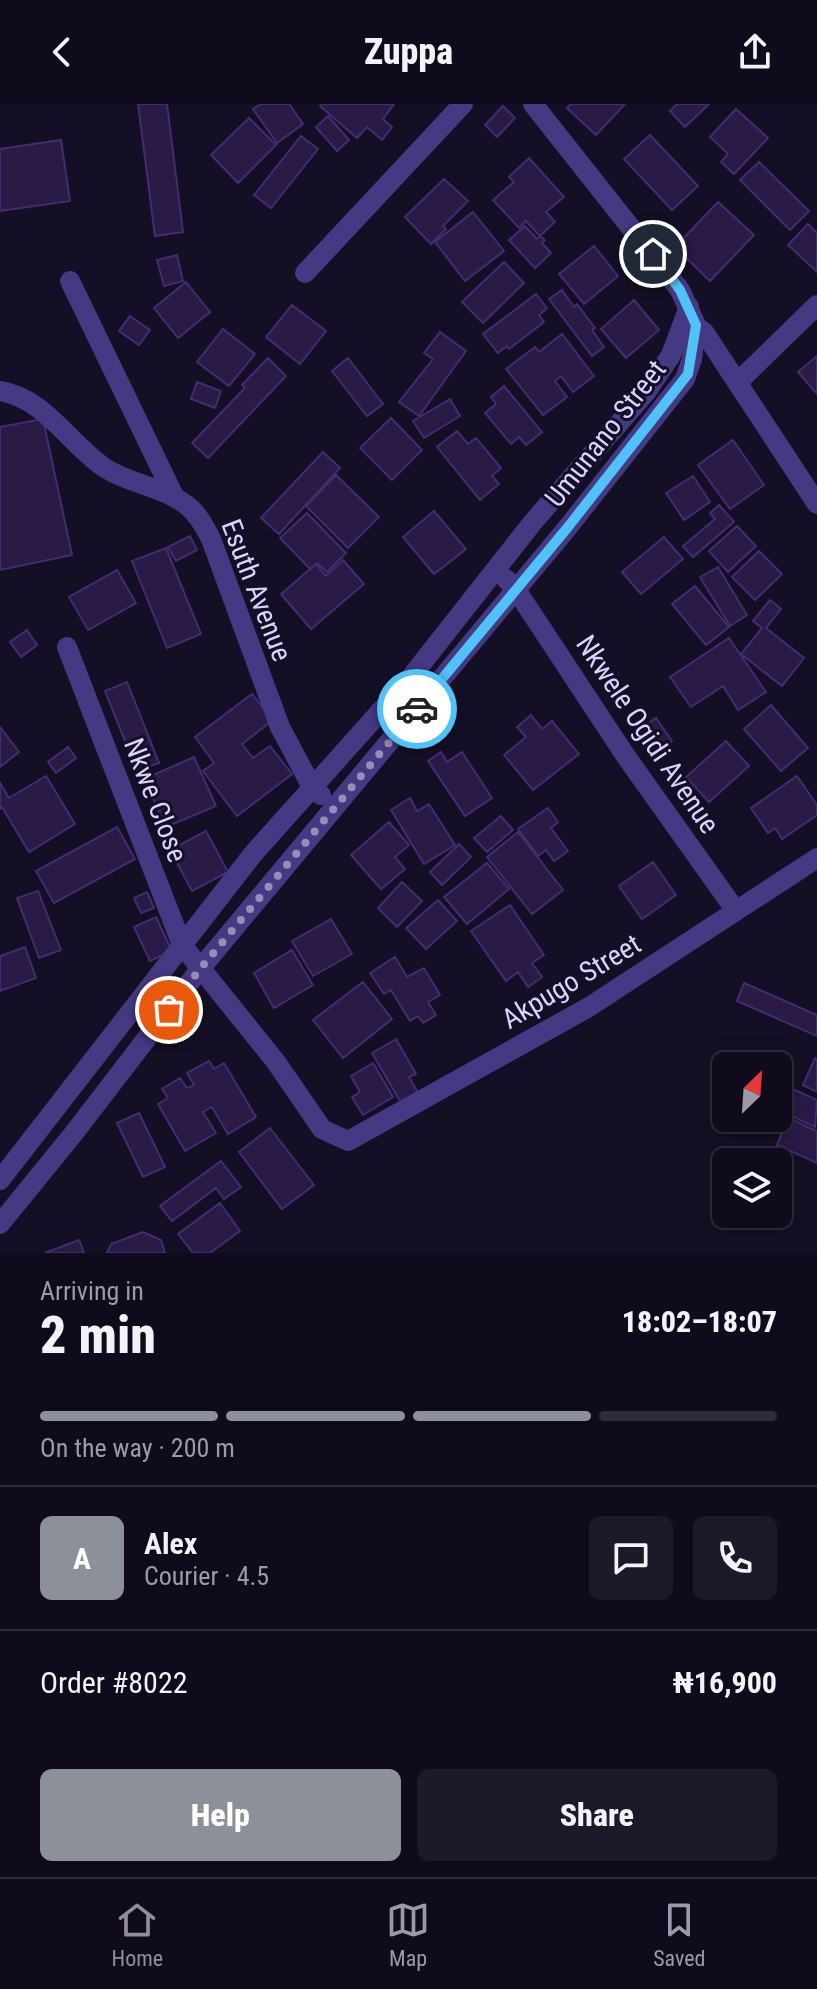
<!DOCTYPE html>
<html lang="en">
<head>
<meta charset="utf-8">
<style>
	:root { --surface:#100b1c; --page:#1e1929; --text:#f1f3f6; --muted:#9c9ba3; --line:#302b3b; --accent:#8c9099 }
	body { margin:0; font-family:"Roboto Condensed",sans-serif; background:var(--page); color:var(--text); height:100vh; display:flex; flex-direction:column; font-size:30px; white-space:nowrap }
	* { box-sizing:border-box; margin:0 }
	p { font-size:26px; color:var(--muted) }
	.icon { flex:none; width:44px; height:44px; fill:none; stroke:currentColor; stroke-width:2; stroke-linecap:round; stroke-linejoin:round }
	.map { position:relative; height:1149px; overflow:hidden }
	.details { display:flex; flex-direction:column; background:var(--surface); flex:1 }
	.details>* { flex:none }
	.needle { width:52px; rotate:25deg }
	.controls { position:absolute; left:712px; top:948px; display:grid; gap:16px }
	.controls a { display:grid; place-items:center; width:80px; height:80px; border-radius:12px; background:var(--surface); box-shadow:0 4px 20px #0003,0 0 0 2px var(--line); font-size:40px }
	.pin { position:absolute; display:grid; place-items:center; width:68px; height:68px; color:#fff; margin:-34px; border:4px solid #fff; border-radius:50%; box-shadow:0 2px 8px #0007 }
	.courier { position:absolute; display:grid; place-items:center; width:80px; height:80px; margin:-40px; border:6px solid #4fc3f7; border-radius:50%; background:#fff; color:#222; box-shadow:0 2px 10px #0007 }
	.overview em { font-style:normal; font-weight:800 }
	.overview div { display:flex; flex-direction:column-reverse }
	.overview { display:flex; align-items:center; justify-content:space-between; height:136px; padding:0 40px }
	h1 { font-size:52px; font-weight:800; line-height:60px }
	.bar { display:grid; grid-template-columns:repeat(4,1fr); gap:12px 8px; align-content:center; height:96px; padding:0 40px }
	.bar i { height:10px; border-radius:6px; background:var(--line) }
	.bar .on { background:var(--accent) }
	.bar p { grid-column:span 4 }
	.line { display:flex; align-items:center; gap:20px; padding:0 40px; border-top:2px solid var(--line) }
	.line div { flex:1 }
	.round { display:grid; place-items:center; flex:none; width:84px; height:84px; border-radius:12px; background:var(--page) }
	.action { display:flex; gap:16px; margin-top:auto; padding:16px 40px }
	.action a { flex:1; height:92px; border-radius:12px; background:var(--accent); color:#fff; font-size:32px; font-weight:800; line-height:92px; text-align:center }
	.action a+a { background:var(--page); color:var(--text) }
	header { display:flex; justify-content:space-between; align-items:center; height:104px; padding:0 40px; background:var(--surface); font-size:36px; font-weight:800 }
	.menu { display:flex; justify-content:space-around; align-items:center; height:112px; border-top:2px solid var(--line); background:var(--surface); font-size:22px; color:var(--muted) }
	.menu a { display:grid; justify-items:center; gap:4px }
	.menu .on { color:var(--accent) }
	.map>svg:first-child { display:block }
</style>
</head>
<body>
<header><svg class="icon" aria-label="back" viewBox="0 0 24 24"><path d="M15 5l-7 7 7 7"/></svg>Zuppa<svg class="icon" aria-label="share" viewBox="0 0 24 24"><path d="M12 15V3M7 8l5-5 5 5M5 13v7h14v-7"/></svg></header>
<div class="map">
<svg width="817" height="1149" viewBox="0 0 817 1149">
	<rect width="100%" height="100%" fill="#150f25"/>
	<path fill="#291a46" stroke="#432c72" stroke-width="2" d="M138,0H167L183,128L155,132Z
		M261,0H289L303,20L277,39L253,5Z
		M321,0H394L383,15L392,23L382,36L367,23L357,34L320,2Z
		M571,0H625L596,31L567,4Z
		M677,0H709L685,23L670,7Z
		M503,2L515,14L497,33L485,21Z
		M736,5L768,34L734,70L721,58L728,50L710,33Z
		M328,12L349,36L337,47L316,23Z
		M249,14L276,41L238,79L211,51Z
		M650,31L698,82L672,106L624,55Z
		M301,32L318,45L271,104L254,91Z
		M61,36L70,97L0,107V45Z
		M529,54L564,93L546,108L555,118L540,132L526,117L519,124L493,96L514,78L509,73Z
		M759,58L809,107L790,126L740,76Z
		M444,75L468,97L443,122L446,125L431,140L405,113Z
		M718,98L754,131L710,177L675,143Z
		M473,108L504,147L465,177L435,138Z
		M808,120L817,129V168L788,141Z
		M525,122L537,135L540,132L545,136L542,139L551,149L535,164L509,136Z
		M594,142L618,172L584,200L559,170Z
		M177,151L183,177L164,182L157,156Z
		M504,158L524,179L483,219L462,198Z
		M186,178L210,208L178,234L154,204Z
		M562,186L574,203L577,200L595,224L592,226L604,243L592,252L549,195Z
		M536,190L547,204L539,211L544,218L509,245L507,242L498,249L483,230Z
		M634,196L659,226L626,254L601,225Z
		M292,201L326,227L300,260L266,233Z
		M130,212L150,226L139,241L119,227Z
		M223,225L255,250L229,282L197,258Z
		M440,228L466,247L419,312L399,298L433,255L424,249Z
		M562,230L594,272L573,288L561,272L555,277L567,293L543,311L506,265L535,243L539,248Z
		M817,252V290L798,268Z
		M268,254L286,272L208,354L192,339L245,284L242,281Z
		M348,254L383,300L367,312L332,267Z
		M197,278L221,287L215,304L191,295Z
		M504,282L542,328L526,341L519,333L511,340L485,309L496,300L491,293Z
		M450,295L460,312L424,334L413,317Z
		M391,314L422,346L392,376L360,344Z
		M43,315L72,451L0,466V323Z
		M457,327L468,340L476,334L501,364L492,372L499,380L480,396L437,343Z
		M733,336L764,381L730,405L698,361Z
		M323,348L340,364L279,430L261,414Z
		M336,371L379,413L348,444L306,402Z
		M693,372L710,398L684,416L666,389Z
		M719,401L734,418L693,453L683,442L715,415L710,409Z
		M434,407L466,445L434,470L403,433Z
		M307,409L346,449L327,468L317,459L310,465L280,434Z
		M737,422L756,442L728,468L709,447Z
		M190,432L197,446L176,457L168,443Z
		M664,433L683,455L641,490L622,468Z
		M166,444L201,530L167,544L132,457Z
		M759,447L782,470L755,496L732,473Z
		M343,456L364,480L311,525L281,490L316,460L326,472Z
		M718,463L747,511L730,522L700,473Z
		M117,466L136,499L88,526L69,493Z
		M695,482L729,523L706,541L672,500Z
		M770,496L781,505L766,524L804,554L782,582L741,550L762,524L753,517Z
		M27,526L37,541L21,553L10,538Z
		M729,534L766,588L738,606L723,582L691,603L670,573Z
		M127,578L159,659L137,667L105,587Z
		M252,590L273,616L242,640L253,654L270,642L292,670L237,712L203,667L214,659L195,633Z
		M771,601L808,644L781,667L744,625Z
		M531,611L542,625L552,617L579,650L533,686L504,651L526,633L517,623Z
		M656,614L672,637L666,641L671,648L664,653L654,640L659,637L647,620Z
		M0,623L19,648L0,663Z
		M726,637L749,662L709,698L686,673Z
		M68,643L76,654L56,669L48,658Z
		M441,648L447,658L462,648L492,694L465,712L428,657Z
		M194,653L216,702L166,723L144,675Z
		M46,672L75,720L29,748L2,703L0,705V679L9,694Z
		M797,672L817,701V711L782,735L775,724L768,729L751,704Z
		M410,694L417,707L429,700L455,741L424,760L391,706Z
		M548,704L558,718L551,724L568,747L554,757L546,746L538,752L518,725Z
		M501,712L513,726L487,748L474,734Z
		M389,718L409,741L395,753L405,765L381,785L351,751Z
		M117,723L135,755L54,799L36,767Z
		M206,727L228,768L192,787L170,746Z
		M518,728L563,786L532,810L487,753Z
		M459,740L471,753L442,781L430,768Z
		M653,758L676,791L642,815L619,782Z
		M487,759L509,785L467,820L444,793Z
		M402,778L422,797L397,823L378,804Z
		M38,787L61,846L39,854L17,794Z
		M147,788L154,804L141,809L134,794Z
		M438,796L457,817L426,845L406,824Z
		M510,801L544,851L532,859L542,873L528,883L518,868L506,877L471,827Z
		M156,813L172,847L150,857L134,823Z
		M331,815L352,850L313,872L292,837Z
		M25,843L36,874L0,887V852Z
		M292,846L313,881L274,904L254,869Z
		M395,853L407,873L424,864L440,891L428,898L436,911L423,919L418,912L410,917L391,886L384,890L370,869Z
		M363,878L392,915L343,954L313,916Z
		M744,879L817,911V932L737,897Z
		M396,935L416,970L409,973L421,994L404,1004L372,949Z
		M815,954L817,955V988L803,981Z
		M209,957L214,965L224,959L256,1013L228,1030L212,1003L203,1008L216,1029L185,1047L158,1000L168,994L162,985L180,974L187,984L194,981L187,969Z
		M373,959L393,993L363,1011L352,993L360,988L351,972Z
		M793,985L817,996L815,1023L783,1008Z
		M139,1009L165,1063L143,1073L117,1019Z
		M788,1014L817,1027V1059L777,1041Z
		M270,1024L314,1081L282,1105L239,1048Z
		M221,1057L241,1083L224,1095L216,1084L172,1117L160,1102Z
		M220,1099L240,1127L210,1149H193L178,1130Z
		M143,1128L161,1136L165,1149H107L111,1140Z
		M79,1136L84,1149H45Z"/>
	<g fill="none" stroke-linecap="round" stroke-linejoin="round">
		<path stroke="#463984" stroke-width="20" d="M305,169L463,0
			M70,177L175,394
			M691,219L704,228L817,400
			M738,278L817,201
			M0,287C45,294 70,341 105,364C131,381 167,383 190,404C200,413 205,424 211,435L280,623L313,685L321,691
			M506,475L515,484L625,651L736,807
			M67,543L182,841L276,958L322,1025L348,1037L589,903L817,754
			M0,1076L253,750L411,573L533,418L647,287L671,251L689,203
			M0,1120L74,1029L200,865L568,423L685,275L692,255L696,221L680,186L533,0"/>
	</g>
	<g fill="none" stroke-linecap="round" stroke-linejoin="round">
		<path stroke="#978eb3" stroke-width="8" stroke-dasharray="0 14.4" d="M169,906L200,865L417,605"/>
		<path stroke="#4fc3f7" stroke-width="10" d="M417,605L568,423L688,270L696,221L680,186L653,150"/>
	</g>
	<g text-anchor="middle" stroke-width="6" stroke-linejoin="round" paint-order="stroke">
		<g font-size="28" fill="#ddd2ff" stroke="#150f25">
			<text transform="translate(605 329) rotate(-52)" y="10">Umunano Street</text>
			<text transform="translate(257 486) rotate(69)" y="10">Esuth Avenue</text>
			<text transform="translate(648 630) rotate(56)" y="10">Nkwele Ogidi Avenue</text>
			<text transform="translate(156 696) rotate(69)" y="10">Nkwe Close</text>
			<text transform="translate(571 877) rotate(-31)" y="10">Akpugo Street</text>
		</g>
	</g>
</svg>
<div class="controls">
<a><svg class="needle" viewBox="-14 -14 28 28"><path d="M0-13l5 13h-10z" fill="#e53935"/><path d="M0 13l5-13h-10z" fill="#9c9ba3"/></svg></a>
<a><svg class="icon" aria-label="layers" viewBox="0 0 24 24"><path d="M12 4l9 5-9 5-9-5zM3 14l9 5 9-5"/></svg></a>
</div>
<div class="pin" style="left:169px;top:906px;background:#ea580c"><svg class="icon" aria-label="bag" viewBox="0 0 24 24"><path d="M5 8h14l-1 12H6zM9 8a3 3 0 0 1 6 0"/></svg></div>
<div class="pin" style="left:653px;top:150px;background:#1f2937"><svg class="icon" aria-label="home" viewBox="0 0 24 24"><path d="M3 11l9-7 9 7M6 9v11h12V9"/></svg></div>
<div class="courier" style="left:417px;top:605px"><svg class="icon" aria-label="car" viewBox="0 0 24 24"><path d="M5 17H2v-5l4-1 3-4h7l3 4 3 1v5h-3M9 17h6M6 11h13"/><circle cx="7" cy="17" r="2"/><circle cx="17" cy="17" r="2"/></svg></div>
</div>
<section class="details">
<div class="overview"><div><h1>2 min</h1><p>Arriving in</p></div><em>18:02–18:07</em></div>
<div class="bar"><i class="on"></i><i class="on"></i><i class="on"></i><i></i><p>On the way · 200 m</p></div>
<div class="line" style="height:144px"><b class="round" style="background:var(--accent);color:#fff">A</b><div><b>Alex</b><p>Courier · 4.5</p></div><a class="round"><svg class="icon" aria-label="chat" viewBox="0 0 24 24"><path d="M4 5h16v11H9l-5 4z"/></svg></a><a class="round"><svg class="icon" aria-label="phone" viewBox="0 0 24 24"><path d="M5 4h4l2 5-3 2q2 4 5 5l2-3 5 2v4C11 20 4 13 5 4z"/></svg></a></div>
<div class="line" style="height:104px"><div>Order #8022</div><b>₦16,900</b></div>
<div class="action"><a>Help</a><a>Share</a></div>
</section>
<nav class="menu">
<a class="on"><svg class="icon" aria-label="home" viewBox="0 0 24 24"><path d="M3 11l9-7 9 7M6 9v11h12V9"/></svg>Home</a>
<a><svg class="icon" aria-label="map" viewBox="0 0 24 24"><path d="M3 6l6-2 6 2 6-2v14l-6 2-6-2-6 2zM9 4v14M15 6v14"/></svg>Map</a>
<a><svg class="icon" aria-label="saved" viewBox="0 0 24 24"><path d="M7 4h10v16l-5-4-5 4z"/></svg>Saved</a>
</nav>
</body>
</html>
